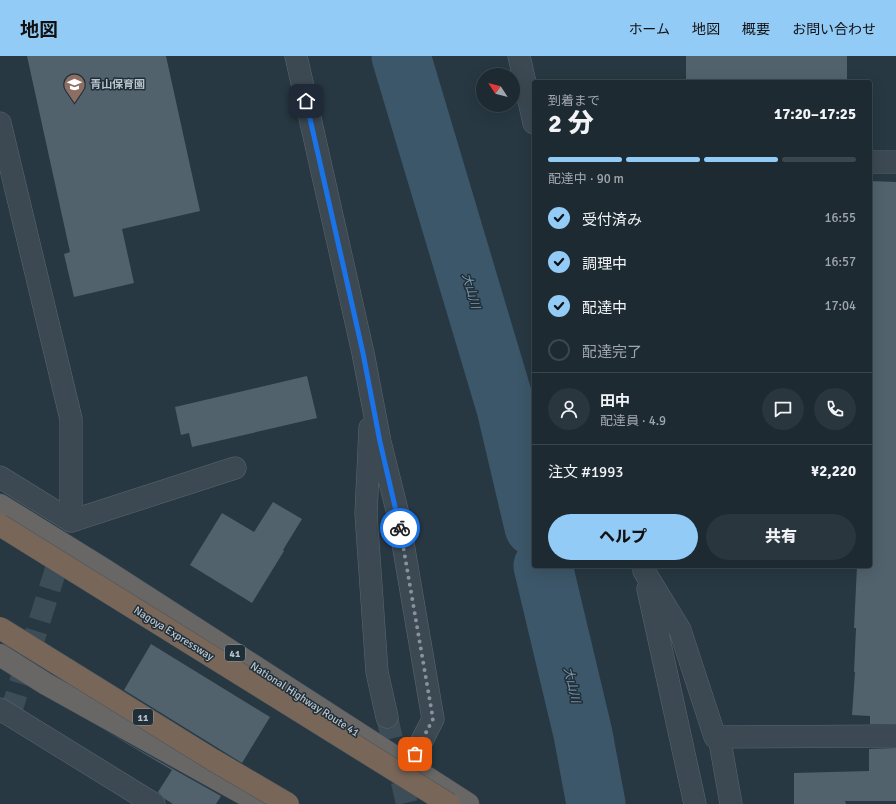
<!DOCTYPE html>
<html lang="ja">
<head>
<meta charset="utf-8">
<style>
	:root { --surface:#1d2a32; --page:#2a363e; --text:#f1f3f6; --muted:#a0a7ac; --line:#3b464d; --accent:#93cbf7 }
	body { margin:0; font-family:Signika,"Noto Sans JP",sans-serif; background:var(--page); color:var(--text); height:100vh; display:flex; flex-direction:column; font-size:15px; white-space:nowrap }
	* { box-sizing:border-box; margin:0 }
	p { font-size:13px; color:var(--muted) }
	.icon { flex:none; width:22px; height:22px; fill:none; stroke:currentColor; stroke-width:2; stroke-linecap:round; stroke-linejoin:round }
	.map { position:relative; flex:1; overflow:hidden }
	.details { position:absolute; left:532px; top:24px; width:340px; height:488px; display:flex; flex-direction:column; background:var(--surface); border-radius:4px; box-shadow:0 4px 16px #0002,0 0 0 1px var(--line) }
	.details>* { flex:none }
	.needle { width:26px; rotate:306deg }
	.controls { position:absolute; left:476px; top:12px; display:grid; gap:8px }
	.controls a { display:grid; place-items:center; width:44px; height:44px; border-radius:50%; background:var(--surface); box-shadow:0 4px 16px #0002,0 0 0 1px var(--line); font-size:20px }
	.pin { position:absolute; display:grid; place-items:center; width:34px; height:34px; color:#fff; margin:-17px; border-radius:8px; box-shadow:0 2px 6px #0006 }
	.courier { position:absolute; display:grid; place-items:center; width:40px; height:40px; margin:-20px; border:3px solid #1a73e8; border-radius:50%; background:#fff; color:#222; box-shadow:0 1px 5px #0007 }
	.overview em { font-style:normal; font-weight:800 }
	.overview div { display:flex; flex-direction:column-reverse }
	.overview { display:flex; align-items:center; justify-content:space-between; height:68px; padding:0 16px }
	h1 { font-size:26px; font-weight:800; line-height:30px }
	.bar { display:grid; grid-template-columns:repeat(4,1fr); gap:6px 4px; align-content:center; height:48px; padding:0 16px }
	.bar i { height:5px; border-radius:3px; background:var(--line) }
	.bar .active { background:var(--accent) }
	.bar p { grid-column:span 4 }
	.line { display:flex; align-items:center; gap:10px; padding:0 16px; border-top:1px solid var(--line) }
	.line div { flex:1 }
	.round { display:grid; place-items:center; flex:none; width:42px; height:42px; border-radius:21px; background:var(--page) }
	ol { padding:0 16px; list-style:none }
	li { display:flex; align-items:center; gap:12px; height:44px }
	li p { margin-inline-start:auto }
	li .icon { padding:4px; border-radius:50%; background:var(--accent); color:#111; stroke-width:4 }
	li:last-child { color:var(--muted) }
	li i { width:22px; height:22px; border:2px solid var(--line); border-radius:50% }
	.action { display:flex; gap:8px; margin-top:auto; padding:8px 16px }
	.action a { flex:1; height:46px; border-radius:24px; background:var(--accent); color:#111; font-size:16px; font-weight:800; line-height:46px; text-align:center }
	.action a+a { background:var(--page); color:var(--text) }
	header { display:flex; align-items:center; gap:24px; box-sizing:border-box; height:56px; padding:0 20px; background:var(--accent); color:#111 }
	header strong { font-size:19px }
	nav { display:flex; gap:22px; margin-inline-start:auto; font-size:14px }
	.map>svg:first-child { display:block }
</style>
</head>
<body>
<header>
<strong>地図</strong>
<nav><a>ホーム</a><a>地図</a><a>概要</a><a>お問い合わせ</a></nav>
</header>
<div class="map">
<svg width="896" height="748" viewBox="0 0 896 748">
	<rect width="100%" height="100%" fill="#273842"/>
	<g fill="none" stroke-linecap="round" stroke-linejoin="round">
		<path stroke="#3c5769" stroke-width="59" d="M401,0L506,352L534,471
			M543,510L583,678L596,748"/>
	</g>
	<path fill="#51626d" d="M27,0H166L200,155L122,173L134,227L74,241L64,198L70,196Z
		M686,0H847V26H686Z
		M870,125L896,126V668H870V660L852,659L855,616H854L856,572H854L857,510H870Z
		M307,320L317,362L192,391L189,377L181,379L175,351Z
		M273,446L302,463L283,494L284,495L252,547L190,509L222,457L254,476Z
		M151,588L270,661L242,707L124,634Z
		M102,673L221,740L216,748H173L165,743L158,736L172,714Z
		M896,692V745H845L846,748H794V717L869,715V693Z"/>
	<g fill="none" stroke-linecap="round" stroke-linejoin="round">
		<path stroke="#3d4d57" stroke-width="22" stroke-dasharray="22 11" stroke-linecap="butt" d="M10,659L71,465
			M387,661L407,748"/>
		<defs>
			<path id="minor" d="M296,0L363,297L380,386L398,458L433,663L409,710
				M519,0L534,67
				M0,67L71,363V465
				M870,106H896
				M370,372L366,458L377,616L387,661
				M0,421L71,465L235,412
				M644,515L680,574L715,681L896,680
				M648,533L695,748
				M0,653L154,748
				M719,680L731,748"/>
			<path id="trunk" d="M0,449L105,514L468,748
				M0,599L46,628L262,748"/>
		</defs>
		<use href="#minor" stroke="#5a676f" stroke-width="23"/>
		<use href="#trunk" stroke="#46545c" stroke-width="23"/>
		<use href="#minor" stroke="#3c4952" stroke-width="22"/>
		<use href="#trunk" stroke="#696766" stroke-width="22"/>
		<defs>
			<path id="motorway-bridge" d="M0,469L449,748
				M0,572L213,704L288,748"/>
		</defs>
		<use href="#motorway-bridge" stroke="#46545c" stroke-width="23" stroke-linecap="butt"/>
		<use href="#motorway-bridge" stroke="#786659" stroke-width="22"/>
	</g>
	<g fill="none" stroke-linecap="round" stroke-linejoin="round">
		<path stroke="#86939c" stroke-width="4" stroke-dasharray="0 7.2" d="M400,472L433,663L415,698"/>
		<path stroke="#1a73e8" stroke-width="5" d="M306,45L363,297L380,386L400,472"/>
	</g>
	<defs>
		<symbol id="school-pin" viewBox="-11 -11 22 30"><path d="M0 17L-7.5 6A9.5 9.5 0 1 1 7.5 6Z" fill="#8d6e63" stroke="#202e38"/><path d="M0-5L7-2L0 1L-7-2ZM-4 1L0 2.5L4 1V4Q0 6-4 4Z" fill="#fff"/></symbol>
	</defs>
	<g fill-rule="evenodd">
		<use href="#school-pin" x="62" y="16" width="25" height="34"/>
	</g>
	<g text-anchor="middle" stroke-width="3" stroke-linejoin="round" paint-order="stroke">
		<g fill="#202e38" stroke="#8b97a0" stroke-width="1">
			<rect x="225" y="589" width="20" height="16" rx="3"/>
			<rect x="133" y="653" width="20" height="16" rx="3"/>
		</g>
		<g font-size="10" font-weight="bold" fill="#b9c4cc">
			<text x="235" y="601">41</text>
			<text x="143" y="665">11</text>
		</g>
		<g font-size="11" font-weight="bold" fill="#b9c4cc" stroke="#202e38" text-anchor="start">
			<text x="90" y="32">青山保育園</text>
		</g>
		<g font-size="11" fill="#b9c4cc" stroke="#202e38">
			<text transform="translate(174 577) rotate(32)" y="4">Nagoya Expressway</text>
			<text transform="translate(305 643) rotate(33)" y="4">National Highway Route 41</text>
		</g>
		<g font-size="12" font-style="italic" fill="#7a99ae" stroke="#202e38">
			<text transform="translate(471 235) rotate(74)" y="4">大山川</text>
			<text transform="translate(572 629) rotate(77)" y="4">大山川</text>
		</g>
	</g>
</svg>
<div class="controls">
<a><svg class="needle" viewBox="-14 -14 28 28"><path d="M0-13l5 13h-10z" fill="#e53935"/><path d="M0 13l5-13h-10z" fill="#a0a7ac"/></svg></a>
</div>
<div class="pin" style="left:415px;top:698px;background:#ea580c"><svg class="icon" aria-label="bag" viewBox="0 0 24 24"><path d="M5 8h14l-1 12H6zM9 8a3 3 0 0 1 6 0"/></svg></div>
<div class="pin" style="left:306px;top:45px;background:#1f2937"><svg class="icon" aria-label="home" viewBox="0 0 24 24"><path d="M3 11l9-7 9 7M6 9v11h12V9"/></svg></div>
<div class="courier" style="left:400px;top:472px"><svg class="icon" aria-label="bike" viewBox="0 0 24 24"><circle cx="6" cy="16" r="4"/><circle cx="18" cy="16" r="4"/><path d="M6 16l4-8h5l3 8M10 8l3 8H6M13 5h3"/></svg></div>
<section class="details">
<div class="overview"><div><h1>2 分</h1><p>到着まで</p></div><em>17:20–17:25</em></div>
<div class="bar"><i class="active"></i><i class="active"></i><i class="active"></i><i></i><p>配達中 · 90 m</p></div>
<ol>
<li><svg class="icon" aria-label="check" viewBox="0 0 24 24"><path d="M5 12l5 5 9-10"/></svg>受付済み<p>16:55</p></li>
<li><svg class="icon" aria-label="check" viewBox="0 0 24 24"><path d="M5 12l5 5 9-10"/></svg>調理中<p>16:57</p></li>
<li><svg class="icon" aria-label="check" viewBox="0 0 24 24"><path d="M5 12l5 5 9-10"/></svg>配達中<p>17:04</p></li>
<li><i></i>配達完了</li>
</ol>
<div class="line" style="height:72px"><a class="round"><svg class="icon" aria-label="person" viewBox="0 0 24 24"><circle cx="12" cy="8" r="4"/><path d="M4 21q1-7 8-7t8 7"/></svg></a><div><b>田中</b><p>配達員 · 4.9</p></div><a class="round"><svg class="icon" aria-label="chat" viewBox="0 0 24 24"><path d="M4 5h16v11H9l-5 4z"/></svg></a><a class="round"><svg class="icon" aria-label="phone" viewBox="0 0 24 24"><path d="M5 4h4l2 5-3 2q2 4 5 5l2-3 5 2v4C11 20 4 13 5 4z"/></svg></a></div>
<div class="line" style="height:52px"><div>注文 #1993</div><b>¥2,220</b></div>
<div class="action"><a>ヘルプ</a><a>共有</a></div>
</section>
</div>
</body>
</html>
